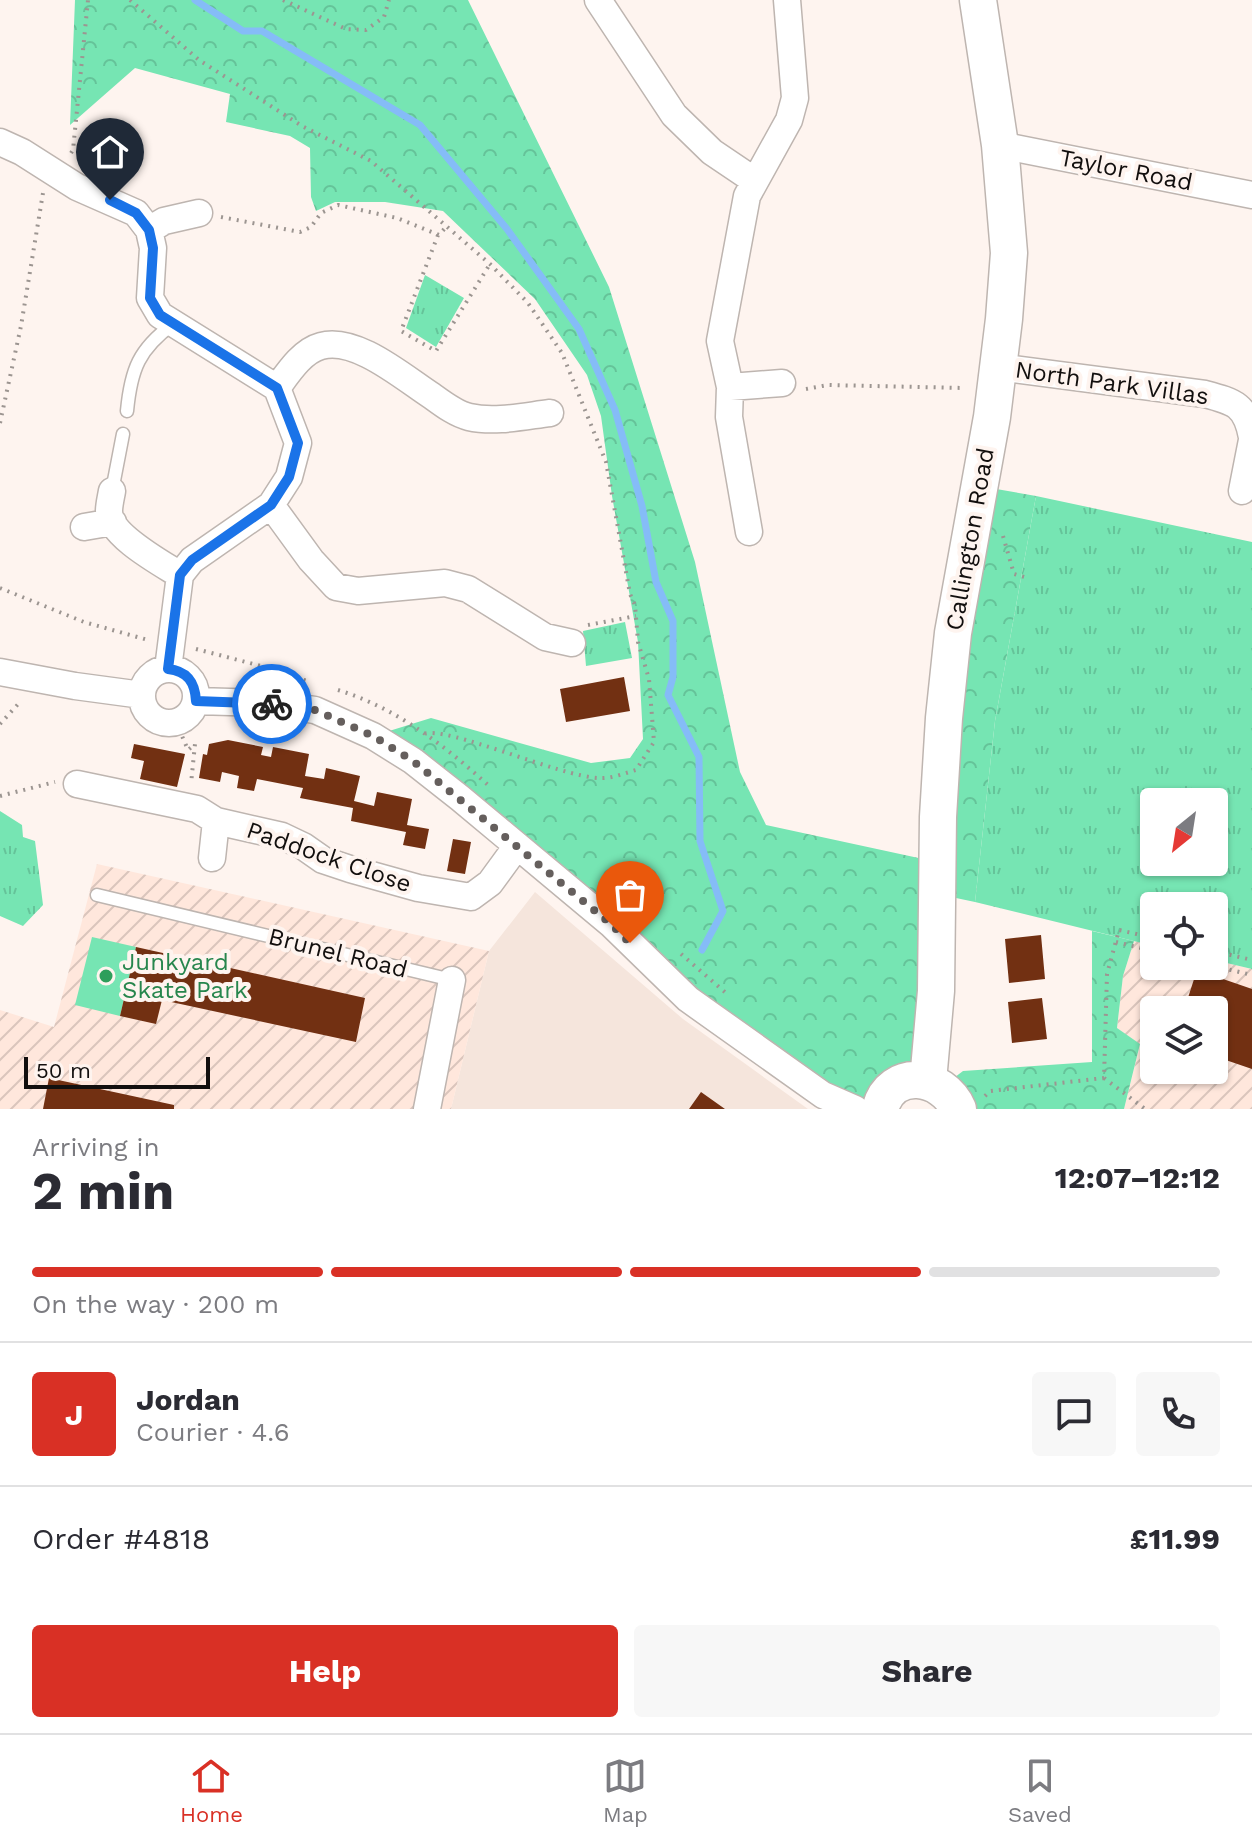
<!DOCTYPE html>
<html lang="en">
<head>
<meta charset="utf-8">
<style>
	:root { --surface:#fff; --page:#f7f7f7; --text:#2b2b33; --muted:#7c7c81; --line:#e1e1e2; --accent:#d93025 }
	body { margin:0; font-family:"Work Sans",sans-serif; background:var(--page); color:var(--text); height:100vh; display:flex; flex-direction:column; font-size:30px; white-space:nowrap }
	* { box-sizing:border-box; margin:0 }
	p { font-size:26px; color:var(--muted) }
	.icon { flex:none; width:44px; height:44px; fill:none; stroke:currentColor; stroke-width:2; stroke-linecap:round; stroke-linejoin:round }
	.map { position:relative; height:1109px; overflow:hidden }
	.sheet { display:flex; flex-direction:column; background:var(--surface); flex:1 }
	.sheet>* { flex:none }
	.needle { width:52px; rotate:210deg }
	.controls { position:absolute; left:1140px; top:788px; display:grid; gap:16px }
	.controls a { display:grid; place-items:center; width:88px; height:88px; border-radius:8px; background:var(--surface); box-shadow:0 2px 6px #0004; font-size:40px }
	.scale { position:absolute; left:24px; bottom:20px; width:186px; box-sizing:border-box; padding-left:8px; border:4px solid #120f0e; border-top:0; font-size:22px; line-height:28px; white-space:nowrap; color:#120f0e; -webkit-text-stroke:6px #fef4ef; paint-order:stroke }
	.pin { position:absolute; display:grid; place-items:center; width:68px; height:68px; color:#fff; margin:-82px -34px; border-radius:50% 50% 50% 0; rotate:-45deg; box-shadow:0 0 8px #0007 }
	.pin .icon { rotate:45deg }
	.courier { position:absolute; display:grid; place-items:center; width:80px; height:80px; margin:-40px; border:6px solid #1a73e8; border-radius:50%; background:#fff; color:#222; box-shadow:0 2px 10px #0007 }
	.headline em { font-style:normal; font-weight:700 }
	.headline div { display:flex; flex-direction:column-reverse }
	.headline { display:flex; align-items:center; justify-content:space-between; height:136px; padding:0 32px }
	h1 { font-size:52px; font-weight:700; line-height:60px }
	.bar { display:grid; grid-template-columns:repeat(4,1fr); gap:12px 8px; align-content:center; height:96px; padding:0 32px }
	.bar i { height:10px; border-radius:6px; background:var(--line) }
	.bar .current { background:var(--accent) }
	.bar p { grid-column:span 4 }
	.line { display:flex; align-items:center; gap:20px; padding:0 32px; border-top:2px solid var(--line) }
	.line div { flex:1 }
	.round { display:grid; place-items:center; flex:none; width:84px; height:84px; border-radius:8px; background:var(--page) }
	.cta { display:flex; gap:16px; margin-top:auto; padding:16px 32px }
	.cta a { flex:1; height:92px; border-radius:8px; background:var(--accent); color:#fff; font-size:32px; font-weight:700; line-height:92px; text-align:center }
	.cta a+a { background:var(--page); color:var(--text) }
	.menu { display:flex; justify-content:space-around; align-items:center; height:112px; border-top:2px solid var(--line); background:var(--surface); font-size:22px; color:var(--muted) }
	.menu a { display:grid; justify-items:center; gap:4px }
	.menu .current { color:var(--accent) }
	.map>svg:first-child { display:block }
</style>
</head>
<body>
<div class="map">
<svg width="1252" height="1109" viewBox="0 0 1252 1109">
	<defs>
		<pattern id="industrial-furrows" width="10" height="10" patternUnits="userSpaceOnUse" patternTransform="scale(2)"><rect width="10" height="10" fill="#ffe7dc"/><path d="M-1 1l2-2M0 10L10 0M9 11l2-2" fill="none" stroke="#dac5bc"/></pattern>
		<pattern id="forest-crowns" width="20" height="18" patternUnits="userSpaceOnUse" patternTransform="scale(2)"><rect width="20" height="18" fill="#76e5b3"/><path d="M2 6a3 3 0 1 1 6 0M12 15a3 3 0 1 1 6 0" fill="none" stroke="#65c399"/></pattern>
		<pattern id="park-tufts" width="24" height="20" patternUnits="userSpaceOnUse" patternTransform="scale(2)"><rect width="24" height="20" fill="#76e5b3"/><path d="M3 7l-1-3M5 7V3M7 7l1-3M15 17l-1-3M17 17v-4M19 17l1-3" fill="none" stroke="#65c399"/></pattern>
	</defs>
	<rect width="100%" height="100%" fill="#fef4ef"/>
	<path fill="#f5e5dc" d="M535,892L683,1019L808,1109H451L489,951Z"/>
	<path fill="url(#industrial-furrows)" fill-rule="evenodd" d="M97,864L489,951L451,1109H0V1010L54,1027Z
		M1134,941L1154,946V966H1214V960L1252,969V1109H1124L1140,1045L1117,1028L1123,976ZM1154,1010H1214V1070H1154Z"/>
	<path fill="#76e5b3" d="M92,937L136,947L120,1016L75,1005Z"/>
	<path fill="url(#forest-crowns)" d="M75,0H468L609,287L695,562L740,772L766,825L937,862L979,486L1036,496L995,721L975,902L937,894L931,1049L882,1102H837L373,736L431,718L591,763L630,758L643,739L638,642L612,496L601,416L587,375L535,299L443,211L385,202H335L316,211L311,197L310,148L290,136L226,122L230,94L135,68L70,125Z
		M1092,931L1134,941L1123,976L1117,1028L1140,1044L1124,1109H958L942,1087L963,1071L1092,1062Z"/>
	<path fill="url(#park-tufts)" fill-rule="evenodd" d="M425,275L464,298L436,347L406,328Z
		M1036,496L1252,542V969L1214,960V906H1154V946L975,902L995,721ZM1214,802V862H1154V802Z
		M625,622L632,658L586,666L583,631Z
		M0,811L22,825L23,837L35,841L43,905L23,926L0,916Z"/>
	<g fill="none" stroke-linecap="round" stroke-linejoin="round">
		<path stroke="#85bcf7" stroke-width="7" d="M195,0L243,31H262L420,125L507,229L579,329L615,410L642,506L656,582L673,621V677L668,695L699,757L700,841L723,911L702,950"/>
	</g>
	<path fill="#723012" d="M624,677L630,711L566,722L560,689Z
		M228,740L263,747L261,755L271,757L273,747L309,754L305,776L324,779L326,768L360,776L354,801L374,806L377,792L412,799L407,825L429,829L425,849L403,845L406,832L351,821L353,808L300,798L303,788L257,779L254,791L237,788L239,776L222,772L220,782L199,778L203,754L207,755L209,744Z
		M134,744L185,754L177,787L140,779L144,761L131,758Z
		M453,839L471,842L465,874L447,871Z
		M1041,935L1045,979L1009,983L1005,939Z
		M136,947L365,998L356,1042L162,1000L156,1024L120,1016Z
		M1197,970L1252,989V1069L1214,1056V1010H1184Z
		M1042,998L1047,1039L1012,1043L1008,1002Z
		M49,1078L174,1105V1109H43Z
		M701,1092L725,1109H689Z"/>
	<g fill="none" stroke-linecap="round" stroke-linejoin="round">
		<defs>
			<path id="lane" d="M127,411C131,369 139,349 173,324
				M112,491L123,434
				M97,895L452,980"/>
			<path id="street" d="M598,0L674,115L712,152L755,181
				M0,142L22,152L77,187L136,213L149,230L153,248L150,298L160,315L277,388L298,443L289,477L271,505L192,560L180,575L168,669
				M1000,145L1252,195
				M149,230L164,221L199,213
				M997,367L1205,394C1235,402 1246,405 1252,437
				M730,387L782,383
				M277,388C288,373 302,351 321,346C356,336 404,378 432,396C443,404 456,414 469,417C495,423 525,416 550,413
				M112,491C111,497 109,505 109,511C109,535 161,563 180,575
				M1242,491L1252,440
				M271,505L311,560L336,587L358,591L445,583L468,589L545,637L572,643
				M84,527L113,522
				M749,532L729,417L730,387L720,341L747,196L789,120L795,98L787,0
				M142 696a27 27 0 1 1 54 0a27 27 0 1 1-54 0Z
				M0,672L75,686L142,695
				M196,701L264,703L315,710L373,736L413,761L460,798L611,924L688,999L823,1095L855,1109
				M77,784L197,809L216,821L282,836L303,846L323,860L350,869L418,888L471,897L490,883L517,846
				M212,858L216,821
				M427,1109L452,980"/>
			<path id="secondary" d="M928,1081L936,991L938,817L944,718L953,633L992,417L1004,319L1009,253L1000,145L978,0
				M880,1109C891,1067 943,1074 958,1109"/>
		</defs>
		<use href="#lane" stroke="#beb5b0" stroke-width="15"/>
		<use href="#street" stroke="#beb5b0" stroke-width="29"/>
		<use href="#secondary" stroke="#beb5b0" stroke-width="39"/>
		<path stroke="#9c9591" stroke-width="4" stroke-dasharray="2 6" stroke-linecap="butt" d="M130,0L199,60L302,126L371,161L490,264L528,303L562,353L606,462L630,594L635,605L638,642L649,679L654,742L636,770C625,773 611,779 599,778C561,777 445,725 424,734
			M283,0L346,29L366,30L384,17L389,0
			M71,153L73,150L88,0
			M221,217L300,232L311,227L321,213L338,205L397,218L439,235L446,227
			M438,235L401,331L436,351L490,264
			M806,389L828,385L965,388
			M0,423L21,326L43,193
			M1003,536L1014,574L1028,578
			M0,588L84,622L148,640
			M588,625L636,616
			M196,649L269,668L310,682
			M338,690C396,708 444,745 488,785
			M176,722L188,750L195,744L191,784
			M0,724L20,702
			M0,796L55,782
			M1116,942L1154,951
			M1214,951L1252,960
			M681,954L726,993
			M1214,966L1252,975
			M1104,1078L1145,1109
			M985,1096L990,1091L1104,1078L1107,974L1119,930L1154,938"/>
		<use href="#lane" stroke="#fff" stroke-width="12"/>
		<use href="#street" stroke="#fff" stroke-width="26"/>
		<use href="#secondary" stroke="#fff" stroke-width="36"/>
	</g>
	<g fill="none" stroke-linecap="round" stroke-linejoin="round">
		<path stroke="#655f5d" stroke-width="8" stroke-dasharray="0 14.4" d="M272,704L315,710L373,736L413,761L611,924L630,943"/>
		<path stroke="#1a73e8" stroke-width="10" d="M110,200L136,213L149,230L153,248L150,298L160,315L277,388L298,443L289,477L271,505L192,560L180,575L168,669C188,671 195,683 196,701L272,704"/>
	</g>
	<circle fill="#2e9e5b" stroke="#fef4ef" stroke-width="3" cx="106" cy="976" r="8"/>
	<g text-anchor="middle" stroke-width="8" stroke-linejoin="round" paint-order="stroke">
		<g font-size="24" fill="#120f0e" stroke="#fef4ef">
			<text transform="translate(1126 170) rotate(11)" y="8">Taylor Road</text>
			<text transform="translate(1112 383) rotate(8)" y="8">North Park Villas</text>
			<text transform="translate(970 539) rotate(-80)" y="8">Callington Road</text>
			<text transform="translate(329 857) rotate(19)" y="8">Paddock Close</text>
			<text transform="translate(338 953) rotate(14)" y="8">Brunel Road</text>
		</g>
		<g font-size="24" fill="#27864d" stroke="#fef4ef" text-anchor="start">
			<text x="122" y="970">Junkyard<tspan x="122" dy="28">Skate Park</tspan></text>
		</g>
	</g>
</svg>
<div class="controls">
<a><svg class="needle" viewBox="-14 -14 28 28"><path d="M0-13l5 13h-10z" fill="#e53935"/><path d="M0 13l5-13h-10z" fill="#7c7c81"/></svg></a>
<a><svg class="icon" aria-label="locate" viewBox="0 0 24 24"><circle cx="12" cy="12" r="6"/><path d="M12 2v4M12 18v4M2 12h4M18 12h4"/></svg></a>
<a><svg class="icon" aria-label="layers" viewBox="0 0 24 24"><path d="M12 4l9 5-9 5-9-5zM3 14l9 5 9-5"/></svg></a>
</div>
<div class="scale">50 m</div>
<div class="pin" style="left:630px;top:943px;background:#ea580c"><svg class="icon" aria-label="bag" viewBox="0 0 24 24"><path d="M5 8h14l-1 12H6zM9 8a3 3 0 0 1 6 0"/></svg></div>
<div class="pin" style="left:110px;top:200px;background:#1f2937"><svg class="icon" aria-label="home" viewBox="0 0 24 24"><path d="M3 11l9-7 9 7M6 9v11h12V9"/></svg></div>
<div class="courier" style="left:272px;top:704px"><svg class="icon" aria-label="bike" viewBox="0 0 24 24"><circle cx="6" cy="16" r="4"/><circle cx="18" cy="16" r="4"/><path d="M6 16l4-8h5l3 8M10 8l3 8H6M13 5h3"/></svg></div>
</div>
<section class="sheet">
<div class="headline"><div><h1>2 min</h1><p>Arriving in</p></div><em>12:07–12:12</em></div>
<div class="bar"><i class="current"></i><i class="current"></i><i class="current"></i><i></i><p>On the way · 200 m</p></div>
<div class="line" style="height:144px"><b class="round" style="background:var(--accent);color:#fff">J</b><div><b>Jordan</b><p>Courier · 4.6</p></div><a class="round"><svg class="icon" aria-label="chat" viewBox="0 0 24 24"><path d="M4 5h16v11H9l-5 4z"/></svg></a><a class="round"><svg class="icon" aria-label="phone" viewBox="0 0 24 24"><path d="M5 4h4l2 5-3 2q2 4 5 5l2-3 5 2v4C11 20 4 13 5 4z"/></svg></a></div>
<div class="line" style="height:104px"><div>Order #4818</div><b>£11.99</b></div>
<div class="cta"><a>Help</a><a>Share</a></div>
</section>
<nav class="menu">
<a class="current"><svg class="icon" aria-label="home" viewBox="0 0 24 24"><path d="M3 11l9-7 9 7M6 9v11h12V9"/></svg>Home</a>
<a><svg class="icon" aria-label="map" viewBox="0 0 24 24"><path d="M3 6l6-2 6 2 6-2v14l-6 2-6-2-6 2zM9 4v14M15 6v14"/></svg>Map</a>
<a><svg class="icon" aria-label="saved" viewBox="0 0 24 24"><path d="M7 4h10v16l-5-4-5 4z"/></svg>Saved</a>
</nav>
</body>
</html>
